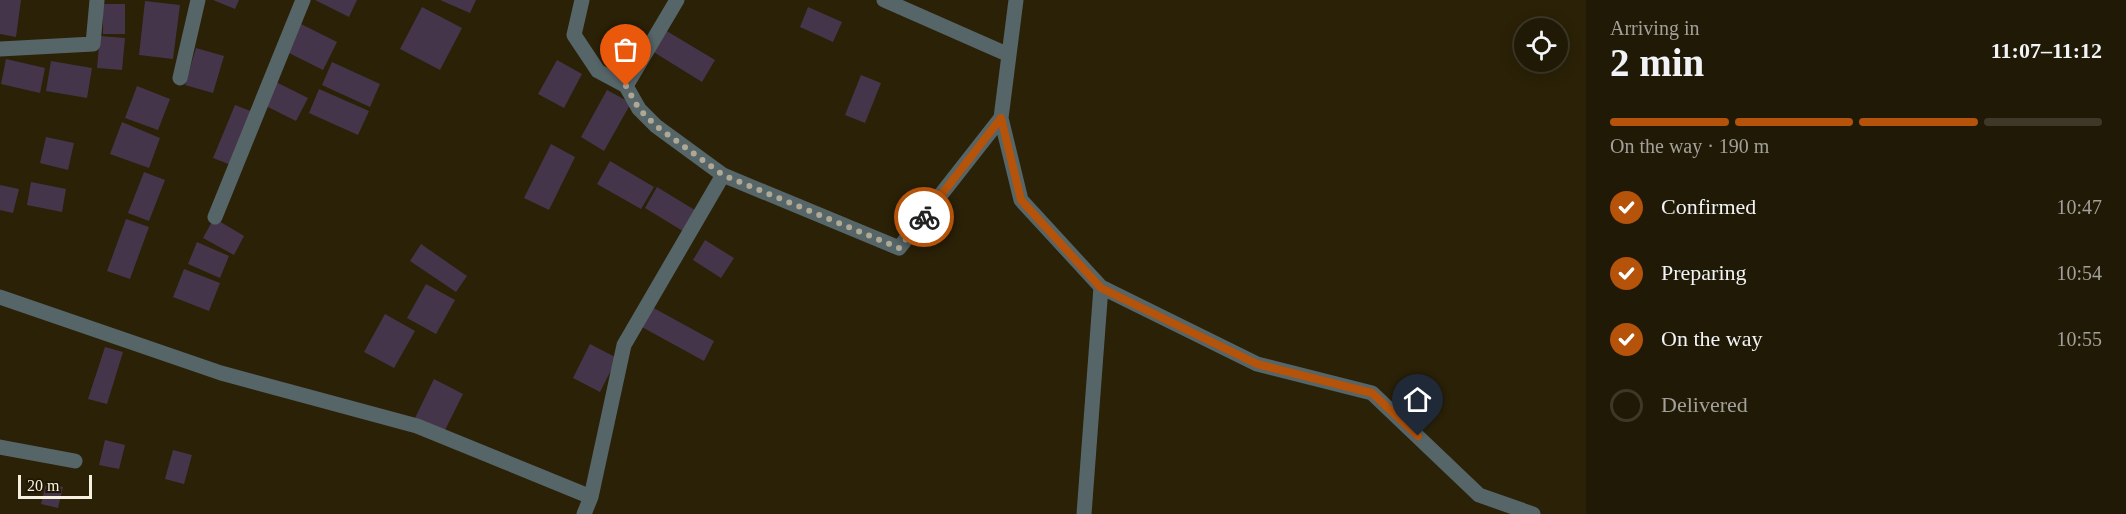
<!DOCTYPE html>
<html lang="en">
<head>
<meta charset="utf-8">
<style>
	:root { --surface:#201905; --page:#28220f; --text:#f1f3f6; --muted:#a2a09a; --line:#3d3827; --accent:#b45309 }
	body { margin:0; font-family:Georgia,serif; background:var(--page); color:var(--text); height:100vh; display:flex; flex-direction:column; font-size:22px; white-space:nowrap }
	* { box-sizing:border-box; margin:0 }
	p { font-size:20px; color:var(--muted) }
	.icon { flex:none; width:33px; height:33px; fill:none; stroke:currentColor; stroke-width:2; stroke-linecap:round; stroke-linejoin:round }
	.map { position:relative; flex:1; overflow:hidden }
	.panel { display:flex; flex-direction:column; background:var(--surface); width:540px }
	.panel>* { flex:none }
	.fabs { position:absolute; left:1514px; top:18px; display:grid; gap:12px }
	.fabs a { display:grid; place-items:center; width:54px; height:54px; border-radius:50%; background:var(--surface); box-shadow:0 3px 15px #0003,0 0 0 2px var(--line); font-size:30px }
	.scale { position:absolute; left:18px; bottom:15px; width:74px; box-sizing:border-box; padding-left:6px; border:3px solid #f6f0e1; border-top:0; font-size:16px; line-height:21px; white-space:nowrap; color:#f6f0e1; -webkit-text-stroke:4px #201801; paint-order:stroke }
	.pin { position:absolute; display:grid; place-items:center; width:51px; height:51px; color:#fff; margin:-62px -26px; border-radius:50% 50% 50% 0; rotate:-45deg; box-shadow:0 0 6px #0007 }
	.pin .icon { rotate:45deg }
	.courier { position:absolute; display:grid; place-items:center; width:60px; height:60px; margin:-30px; border:4px solid #b45309; border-radius:50%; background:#fff; color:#222; box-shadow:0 2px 8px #0007 }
	.headline em { font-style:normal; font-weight:700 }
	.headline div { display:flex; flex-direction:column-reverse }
	.headline { display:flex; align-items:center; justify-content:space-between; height:102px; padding:0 24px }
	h1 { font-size:39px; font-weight:700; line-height:45px }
	.bar { display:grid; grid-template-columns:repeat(4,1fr); gap:9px 6px; align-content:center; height:72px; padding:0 24px }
	.bar i { height:8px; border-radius:4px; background:var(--line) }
	.bar .selected { background:var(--accent) }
	.bar p { grid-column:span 4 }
	ol { padding:0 24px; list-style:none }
	li { display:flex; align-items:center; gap:18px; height:66px }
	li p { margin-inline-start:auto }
	li .icon { padding:6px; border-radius:50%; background:var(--accent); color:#fff; stroke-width:4 }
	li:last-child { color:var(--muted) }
	li i { width:33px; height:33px; border:3px solid var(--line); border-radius:50% }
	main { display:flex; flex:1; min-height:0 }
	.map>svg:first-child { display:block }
</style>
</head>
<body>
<main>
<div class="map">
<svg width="1586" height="514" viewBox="0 0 1586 514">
	<rect width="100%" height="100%" fill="#2a2107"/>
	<path fill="#45354b" d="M0,0H21L16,37L0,34Z
		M213,0H239L235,9Z
		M315,0H357L349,17Z
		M440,0H476L470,13Z
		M145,1L180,5L173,59L139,55Z
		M103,4H125V34H103Z
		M422,7L462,28L440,70L400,49Z
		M808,7L842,22L833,42L800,27Z
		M301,24L337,42L323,70L287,52Z
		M665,30L715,60L702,82L652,51Z
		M100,36L125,38L122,70L97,68Z
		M196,48L224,56L213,93L185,85Z
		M6,59L45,68L40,93L1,84Z
		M557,60L582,74L564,108L538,94Z
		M51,61L92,68L87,98L46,91Z
		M332,62L380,84L370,107L322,85Z
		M861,75L881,83L865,123L845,115Z
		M276,82L308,98L296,121L264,105Z
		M137,86L170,99L158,130L125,118Z
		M319,89L369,111L358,135L309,113Z
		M607,90L631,103L604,151L581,137Z
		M235,105L253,112L231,165L213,158Z
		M122,122L160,138L149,168L110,154Z
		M46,137L74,143L68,170L40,163Z
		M551,144L575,157L549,210L524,198Z
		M610,161L654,187L641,209L597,184Z
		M144,172L165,180L149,221L128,213Z
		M31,182L66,189L62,212L27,205Z
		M0,185L19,189L13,213L0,210Z
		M657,187L698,212L686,233L645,208Z
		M214,218L244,236L234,255L203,238Z
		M126,219L149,227L130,279L107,271Z
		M705,240L734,258L721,278L693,260Z
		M197,242L229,256L220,278L188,264Z
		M421,244L467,276L456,292L410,261Z
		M184,269L220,283L209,311L173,297Z
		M426,284L455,300L436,334L407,318Z
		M650,306L714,341L704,361L640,326Z
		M385,314L415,331L394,368L364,352Z
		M590,344L617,358L600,392L573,378Z
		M105,347L123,352L107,404L88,399Z
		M434,379L463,394L443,434L414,420Z
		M105,440L125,445L119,469L99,465Z
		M173,450L192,455L184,484L165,479Z
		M46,483L63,487L58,508L41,504Z"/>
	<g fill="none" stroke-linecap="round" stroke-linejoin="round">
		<path stroke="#566568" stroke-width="15" d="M582,0L574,35L598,71L626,86
			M677,0L626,86L639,109L656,126L723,175L899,248L1001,118
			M884,0L1009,55
			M1016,0L1001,118L1021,200L1101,287L1257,364L1372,393L1479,495L1533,514
			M0,49L93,44L97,0
			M180,78L198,0
			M215,217L303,0
			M0,297L221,373L417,426L591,497
			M0,447L75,461
			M584,514L591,497L624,345L723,175
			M1084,514L1101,287"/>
	</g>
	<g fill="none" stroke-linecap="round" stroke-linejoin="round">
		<path stroke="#afa895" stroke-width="6" stroke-dasharray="0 10.8" d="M626,86L639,109L656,126L723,175L899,248L924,217"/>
		<path stroke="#b45309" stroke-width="8" d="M924,217L1001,118L1021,200L1101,288L1257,364L1372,393L1418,436"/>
	</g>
</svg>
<div class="fabs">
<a><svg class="icon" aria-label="locate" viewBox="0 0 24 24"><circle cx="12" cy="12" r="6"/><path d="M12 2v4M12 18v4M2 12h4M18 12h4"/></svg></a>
</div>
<div class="scale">20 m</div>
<div class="pin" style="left:626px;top:86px;background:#ea580c"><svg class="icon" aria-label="bag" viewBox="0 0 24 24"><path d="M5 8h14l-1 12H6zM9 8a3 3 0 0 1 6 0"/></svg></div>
<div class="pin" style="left:1418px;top:436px;background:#1f2937"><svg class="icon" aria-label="home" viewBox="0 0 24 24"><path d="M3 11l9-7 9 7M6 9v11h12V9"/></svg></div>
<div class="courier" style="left:924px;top:217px"><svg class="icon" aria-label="bike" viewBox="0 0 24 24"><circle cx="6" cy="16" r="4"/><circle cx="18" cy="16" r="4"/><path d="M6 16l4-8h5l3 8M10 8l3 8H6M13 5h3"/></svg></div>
</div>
<section class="panel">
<div class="headline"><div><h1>2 min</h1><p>Arriving in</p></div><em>11:07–11:12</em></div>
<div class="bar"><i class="selected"></i><i class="selected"></i><i class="selected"></i><i></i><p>On the way · 190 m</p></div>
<ol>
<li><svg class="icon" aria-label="check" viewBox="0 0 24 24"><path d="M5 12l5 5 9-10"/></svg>Confirmed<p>10:47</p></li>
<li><svg class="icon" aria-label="check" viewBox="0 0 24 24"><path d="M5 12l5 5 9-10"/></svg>Preparing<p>10:54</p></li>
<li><svg class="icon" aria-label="check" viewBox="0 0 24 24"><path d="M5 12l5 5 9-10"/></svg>On the way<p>10:55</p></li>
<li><i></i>Delivered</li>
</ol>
</section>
</main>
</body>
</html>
